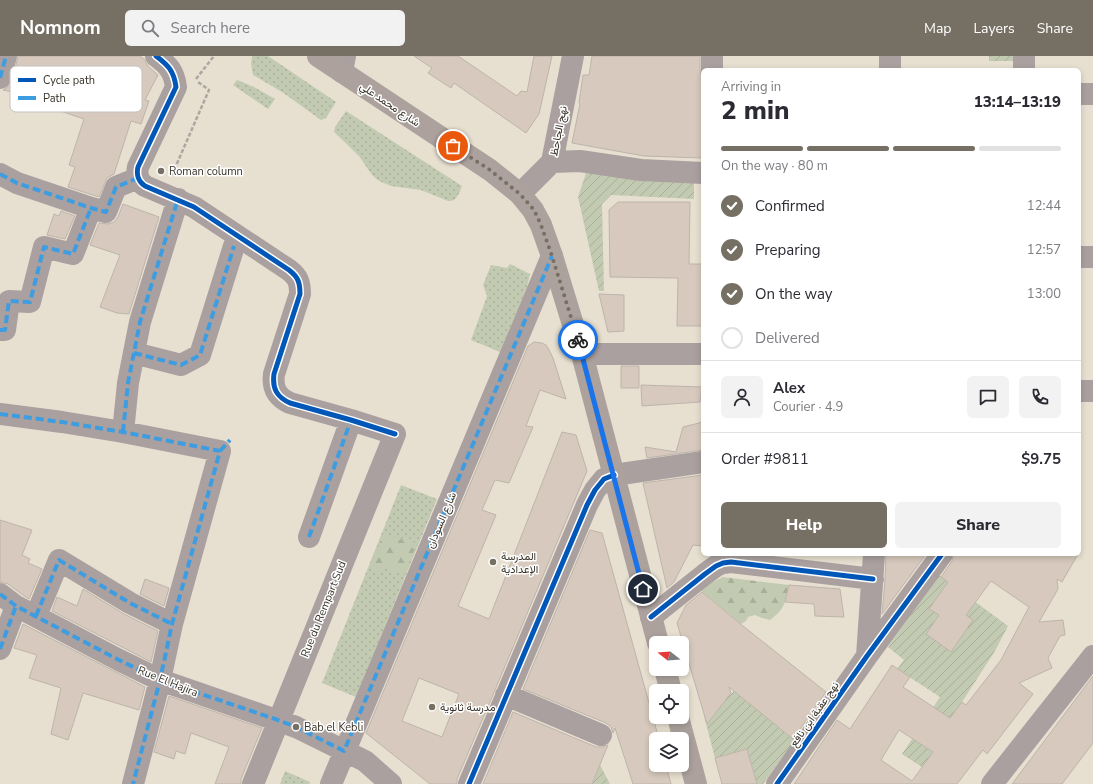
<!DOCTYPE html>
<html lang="en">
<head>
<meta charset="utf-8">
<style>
	:root { --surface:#fff; --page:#f2f2f3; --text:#2b2b33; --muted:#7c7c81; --line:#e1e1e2; --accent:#757063 }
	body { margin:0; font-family:"Nunito Sans",Vazirmatn,sans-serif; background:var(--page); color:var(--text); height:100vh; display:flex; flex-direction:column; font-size:15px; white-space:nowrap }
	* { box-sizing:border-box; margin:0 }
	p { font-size:13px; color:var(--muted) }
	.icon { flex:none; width:22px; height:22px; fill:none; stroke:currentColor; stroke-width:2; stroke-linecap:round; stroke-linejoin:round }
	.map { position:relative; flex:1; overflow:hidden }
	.details { position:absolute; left:701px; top:12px; width:380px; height:488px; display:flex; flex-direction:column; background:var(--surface); border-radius:6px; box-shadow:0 2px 6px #0003 }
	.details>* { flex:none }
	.needle { width:26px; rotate:287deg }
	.fabs { position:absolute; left:649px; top:580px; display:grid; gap:8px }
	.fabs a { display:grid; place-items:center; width:40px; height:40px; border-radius:6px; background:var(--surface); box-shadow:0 2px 6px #0003; font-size:20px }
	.pin { position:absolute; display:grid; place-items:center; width:34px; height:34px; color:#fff; margin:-17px; border:2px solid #fff; border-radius:50%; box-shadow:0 1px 4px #0007 }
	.courier { position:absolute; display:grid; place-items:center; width:40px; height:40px; margin:-20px; border:3px solid #1a73e8; border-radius:50%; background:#fff; color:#222; box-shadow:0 1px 5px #0007 }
	.summary em { font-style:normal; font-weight:800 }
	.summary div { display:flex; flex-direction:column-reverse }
	.summary { display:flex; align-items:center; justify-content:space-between; height:68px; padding:0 20px }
	h1 { font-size:26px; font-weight:800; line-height:30px }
	.bar { display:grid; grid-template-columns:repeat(4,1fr); gap:6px 4px; align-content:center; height:48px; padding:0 20px }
	.bar i { height:5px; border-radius:3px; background:var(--line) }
	.bar .current { background:var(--accent) }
	.bar p { grid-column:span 4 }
	.line { display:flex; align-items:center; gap:10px; padding:0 20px; border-top:1px solid var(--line) }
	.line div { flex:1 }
	.round { display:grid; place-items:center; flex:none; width:42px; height:42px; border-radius:6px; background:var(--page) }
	ol { padding:0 20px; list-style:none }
	li { display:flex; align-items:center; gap:12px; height:44px }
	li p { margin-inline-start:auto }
	li .icon { padding:4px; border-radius:50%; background:var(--accent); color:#fff; stroke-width:4 }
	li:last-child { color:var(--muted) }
	li i { width:22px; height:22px; border:2px solid var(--line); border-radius:50% }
	.action { display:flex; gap:8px; margin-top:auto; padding:8px 20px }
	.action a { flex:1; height:46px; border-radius:6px; background:var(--accent); color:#fff; font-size:16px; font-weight:800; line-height:46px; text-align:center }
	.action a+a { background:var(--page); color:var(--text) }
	header { display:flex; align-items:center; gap:24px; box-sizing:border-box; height:56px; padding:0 20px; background:var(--accent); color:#fff }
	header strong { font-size:19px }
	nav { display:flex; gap:22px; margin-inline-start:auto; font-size:14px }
	.search { width:280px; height:36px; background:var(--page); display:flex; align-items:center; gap:10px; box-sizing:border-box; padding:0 14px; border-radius:6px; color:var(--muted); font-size:15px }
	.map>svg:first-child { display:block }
</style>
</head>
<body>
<header>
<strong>Nomnom</strong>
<div class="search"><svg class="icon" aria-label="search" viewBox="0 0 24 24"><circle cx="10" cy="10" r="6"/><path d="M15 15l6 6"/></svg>Search here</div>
<nav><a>Map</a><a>Layers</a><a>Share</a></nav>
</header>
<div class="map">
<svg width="1093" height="728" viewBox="0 0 1093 728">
	<defs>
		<pattern id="grass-dots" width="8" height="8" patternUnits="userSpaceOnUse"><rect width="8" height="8" fill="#c2cbb2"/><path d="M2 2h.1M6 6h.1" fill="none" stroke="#a7af99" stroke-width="1.8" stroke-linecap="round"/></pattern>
		<pattern id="forest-firs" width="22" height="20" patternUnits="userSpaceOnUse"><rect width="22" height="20" fill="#c2cbb2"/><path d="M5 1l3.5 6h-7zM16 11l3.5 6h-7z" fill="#a7af99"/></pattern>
		<pattern id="garden-furrows" width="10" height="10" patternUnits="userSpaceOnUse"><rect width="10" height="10" fill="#c2cbb2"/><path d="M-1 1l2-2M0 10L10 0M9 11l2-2" fill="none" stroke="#a7af99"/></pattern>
	</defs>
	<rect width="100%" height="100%" fill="#e7e0d0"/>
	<path fill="url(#grass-dots)" d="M252,0H268L336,46L326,62L321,64L282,36L253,19L251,8Z
		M237,24L254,31L275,43L268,53L233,29Z
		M346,55L462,130C459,137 457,146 448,145L421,134L391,130L379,125L372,119L359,100L334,76L335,71Z
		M510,208L530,218L527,231L500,296L471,284L487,240L483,229L491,209L507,212Z
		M401,429L437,443L356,641L322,627Z
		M285,715L310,726L309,728H280Z"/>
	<path fill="url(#forest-firs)" d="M389,479L394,481L398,485L403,482H409L415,487L413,498L406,514L400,518L394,516L391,511H386C382,516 379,516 372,514L371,508L380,486L384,480Z
		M723,521L789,529C785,547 785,553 770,564L762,562L755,559L748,561L746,565L741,568L699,533Z"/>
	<path fill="url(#garden-furrows)" d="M989,0H1017V5H989Z
		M586,117L694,127V143L611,139L602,148L604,235H599L578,141Z
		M939,519L1008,570L995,595L962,646L954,658L952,671L922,711L902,698L940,641L897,613L904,604L888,591Z
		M734,635L795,684L763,728H757L747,693L715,702L704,660L712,661L727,642Z
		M600,709L610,728H592Z"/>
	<path fill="#d7c9bd" stroke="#bdb4ab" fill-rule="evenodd" d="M18,0H140L144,3L148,10L158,19L145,44L149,45L141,68L131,65L114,118L107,122L99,141L68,131L75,111L69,109L84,63L46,50L48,43L3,34L8,31L12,26Z
		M414,0H458L517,40L521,35L527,36L534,0H552L539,58L526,77L454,27L451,32L428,17L432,12Z
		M592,0H700V14L701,20L703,22L702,102L644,100L572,87L580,48L579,47L583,19H589Z
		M618,146H690L689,208H703V270H677L678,222L610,221L609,154Z
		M123,148L159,161L129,258L117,257L100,251L120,199L90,189L99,167L108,168L114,166L118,161Z
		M61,155L75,160L65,183L47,179L54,158L59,160Z
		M599,238L624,239V275L608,276Z
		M534,286L542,287L546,289L548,292L553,302L566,343L540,334L526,370L533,371L509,427L495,424L482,454L496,459L458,550L489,563L562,376L576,379L587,415L495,634L457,723V728H430L366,677L528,290ZM419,622L459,638L442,681L402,665Z
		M621,310H639V332H621Z
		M641,329L702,331L700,346L642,350Z
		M703,366V394L647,402L645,391L676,396L683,371Z
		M703,419V490L693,489L674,526L667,532L643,427Z
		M0,464L32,474L22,499L30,503L28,507L42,513L29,543L23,539L8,528L0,526Z
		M590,474L602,477L659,683H656V709H666L671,728H633L615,672L613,677L611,671L606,667L523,633Z
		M886,498H926L882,558L885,524Z
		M954,498H1078L1062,526L1057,523L1058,533L1039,566L1063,564L1065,579L1060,580L1048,602L1052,612L1019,627L1033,638L987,698L983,694L957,728H794L837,664L850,673L892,609L910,621L903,631L950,662L962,646L966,649L1001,604L1029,551L991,525L966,559L973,564L951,596L926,578L939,559L929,553L948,526L941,521L952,505ZM899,674L933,696L912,725L881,704Z
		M145,523L169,532L164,550L140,538Z
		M789,529L840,533L844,561L815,560L814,548L785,546Z
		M83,533L124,558L158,575L151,606L52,555L57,541L77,550Z
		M702,536L743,570L826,636L793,683L729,631L731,637L707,668L677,567L686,549Z
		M23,568L145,631L139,654L83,637L68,684L51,678L61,632L29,622L37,599L14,592Z
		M1093,620V687L1062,728H1012Z
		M169,640L262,672L241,723V728H215L229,691L191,677L185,698L176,695L174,703L154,696Z
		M513,656L596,691H602L608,689L592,728H483Z
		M747,693L757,728H722L715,702Z"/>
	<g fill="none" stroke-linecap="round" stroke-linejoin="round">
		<path stroke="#ada6a1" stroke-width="2.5" stroke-dasharray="4 2" stroke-linecap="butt" d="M196,23L214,0
			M172,119L209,34L198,26"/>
		<path stroke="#aaa0a0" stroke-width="22" d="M156,0C168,9 174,15 176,31L138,111C136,119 139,126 145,130L194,151L289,214C298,221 300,226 300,238L274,318C272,333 277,341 290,347L351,364L395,378L253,728
			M712,0V14
			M890,14V0
			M1024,14V0
			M342,16L345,0
			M0,22L6,0
			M1079,38H1093
			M552,106L580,105L641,114L703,117
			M0,118L17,127L91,152L106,156L116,131L138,122
			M520,138L552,106L573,0
			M1079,201H1093
			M0,274H5L9,245L30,246L44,191L73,198L91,152
			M134,297L181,309L200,299L234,190
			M582,298H703
			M1079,335H1093
			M0,358L62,366L123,376L220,395L172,568L160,624L133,728
			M123,376L128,327L140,266L178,143
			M309,481L351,364
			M0,538L16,550L119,604L160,624L296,671L365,705L391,728
			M36,560L59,504L130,547L172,568
			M651,561L705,518L716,510L723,507L731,506L873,523
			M0,593L16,550
			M867,600L874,498
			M506,639L601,679
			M331,728L552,200
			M469,728L587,449L595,434L604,423L614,419L703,406
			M777,728L867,600L942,498
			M992,728L1093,600"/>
		<path stroke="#aca19d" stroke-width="22" d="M318,0L490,114L520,138L533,154L541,169L552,200L582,298L658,587
			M665,613L671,635
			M678,661L696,728"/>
		<path stroke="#3e9de0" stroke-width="4" stroke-dasharray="8 4" stroke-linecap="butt" d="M0,22L6,0
			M0,118L17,127L91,152L106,156L116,131L138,122
			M0,274H5L9,245L30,246L44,191L73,198L91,152
			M134,297L181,309L200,299L234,190
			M0,358L62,366L123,376L220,395L172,568L160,624L133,728
			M123,376L128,327L140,266L178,143
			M220,395L230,384
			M309,481L351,364
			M0,538L16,550L119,604L160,624L278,664L296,671L344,695L552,200
			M36,560L59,504L130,547L172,568
			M0,593L16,550"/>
		<defs>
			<path id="cycleway" d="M156,0C168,9 174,15 176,31L138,111C136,119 139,126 145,130L194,151L289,214C298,221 300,226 300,238L274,318C272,333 277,341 290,347L351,364L395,378
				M651,561L705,518L716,510L723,507L731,506L873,523
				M469,728L587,449L595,434L604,423L614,419
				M777,728L867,600L942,498"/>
		</defs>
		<use href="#cycleway" stroke="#fff" stroke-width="8"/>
		<use href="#cycleway" stroke="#0057b8" stroke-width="5"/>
	</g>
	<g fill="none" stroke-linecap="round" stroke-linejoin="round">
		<path stroke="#757063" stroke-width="4" stroke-dasharray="0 7.2" d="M453,90L490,114L520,138L534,154L541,169L552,200L578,284"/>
		<path stroke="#1a73e8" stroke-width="5" d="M578,284L643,533"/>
	</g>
	<g fill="#757063" stroke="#fff" stroke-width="1.5">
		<circle cx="161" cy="115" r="4"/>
		<circle cx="493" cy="506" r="4"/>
		<circle cx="432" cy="651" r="4"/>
		<circle cx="296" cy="671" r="4"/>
	</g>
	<g text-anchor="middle" stroke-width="3" stroke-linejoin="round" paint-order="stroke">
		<g font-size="11" fill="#383328" stroke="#fff">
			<text transform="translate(390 48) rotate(34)" y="4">شارع محمد علي</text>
			<text transform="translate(558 75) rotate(-79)" y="4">نهج الجاحظ</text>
			<text transform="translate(441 464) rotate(-67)" y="4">شارع السودان</text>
			<text transform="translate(323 553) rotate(-68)" y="4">Rue du Rempart Sud</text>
			<text transform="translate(168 625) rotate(22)" y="4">Rue El Hajira</text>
			<text transform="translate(814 658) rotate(-55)" y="4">نهج عقبة ابن نافع</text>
		</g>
		<g font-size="11" fill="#383328" stroke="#fff" text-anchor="start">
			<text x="169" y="119">Roman column</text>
			<text x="501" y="504">المدرسة<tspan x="501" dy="13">الإعدادية</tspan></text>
			<text x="440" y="655">مدرسة ثانوية</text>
			<text x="304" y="675">Bab el Kebli</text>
		</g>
	</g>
	<rect x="10" y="10" width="132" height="46" rx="6" fill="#fff" stroke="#c3c2be" stroke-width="1"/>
	<rect x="18" y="22" width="18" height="4" fill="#0057b8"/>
	<rect x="18" y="40" width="18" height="4" fill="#3e9de0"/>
	<g font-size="11" fill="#383328">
		<text x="43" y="28">Cycle path</text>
		<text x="43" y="46">Path</text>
	</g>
</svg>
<div class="fabs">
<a><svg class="needle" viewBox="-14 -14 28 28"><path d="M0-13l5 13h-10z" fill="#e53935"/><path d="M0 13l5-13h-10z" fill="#7c7c81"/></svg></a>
<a><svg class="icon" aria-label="locate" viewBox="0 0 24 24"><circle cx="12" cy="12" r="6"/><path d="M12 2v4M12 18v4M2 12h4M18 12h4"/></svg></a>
<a><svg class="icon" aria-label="layers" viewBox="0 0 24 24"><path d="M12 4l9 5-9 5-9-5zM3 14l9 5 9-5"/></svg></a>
</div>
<div class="pin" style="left:453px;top:90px;background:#ea580c"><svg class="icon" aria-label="bag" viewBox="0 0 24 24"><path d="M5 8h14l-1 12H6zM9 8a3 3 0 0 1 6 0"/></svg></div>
<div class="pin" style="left:643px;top:533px;background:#1f2937"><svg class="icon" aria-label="home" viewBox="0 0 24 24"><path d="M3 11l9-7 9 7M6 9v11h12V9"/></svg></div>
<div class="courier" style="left:578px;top:284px"><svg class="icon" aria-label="bike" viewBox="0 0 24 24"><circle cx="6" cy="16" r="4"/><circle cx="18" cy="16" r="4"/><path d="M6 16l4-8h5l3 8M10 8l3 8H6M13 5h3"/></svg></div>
<section class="details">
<div class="summary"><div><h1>2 min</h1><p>Arriving in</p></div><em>13:14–13:19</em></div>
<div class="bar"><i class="current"></i><i class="current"></i><i class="current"></i><i></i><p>On the way · 80 m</p></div>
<ol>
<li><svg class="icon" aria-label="check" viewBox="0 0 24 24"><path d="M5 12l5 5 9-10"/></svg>Confirmed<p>12:44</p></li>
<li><svg class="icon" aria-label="check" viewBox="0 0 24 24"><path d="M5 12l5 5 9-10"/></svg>Preparing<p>12:57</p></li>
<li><svg class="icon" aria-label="check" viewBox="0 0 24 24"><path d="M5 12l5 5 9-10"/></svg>On the way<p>13:00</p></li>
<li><i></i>Delivered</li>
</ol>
<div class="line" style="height:72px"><a class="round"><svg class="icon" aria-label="person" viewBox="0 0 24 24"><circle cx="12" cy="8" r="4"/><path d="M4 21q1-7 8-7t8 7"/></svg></a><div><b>Alex</b><p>Courier · 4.9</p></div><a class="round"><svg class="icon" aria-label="chat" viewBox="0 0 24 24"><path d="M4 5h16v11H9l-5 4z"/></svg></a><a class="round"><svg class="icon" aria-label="phone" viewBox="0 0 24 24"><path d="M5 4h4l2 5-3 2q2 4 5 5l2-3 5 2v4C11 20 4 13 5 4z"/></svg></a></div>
<div class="line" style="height:52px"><div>Order #9811</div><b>$9.75</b></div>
<div class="action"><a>Help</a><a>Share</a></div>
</section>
</div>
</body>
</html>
